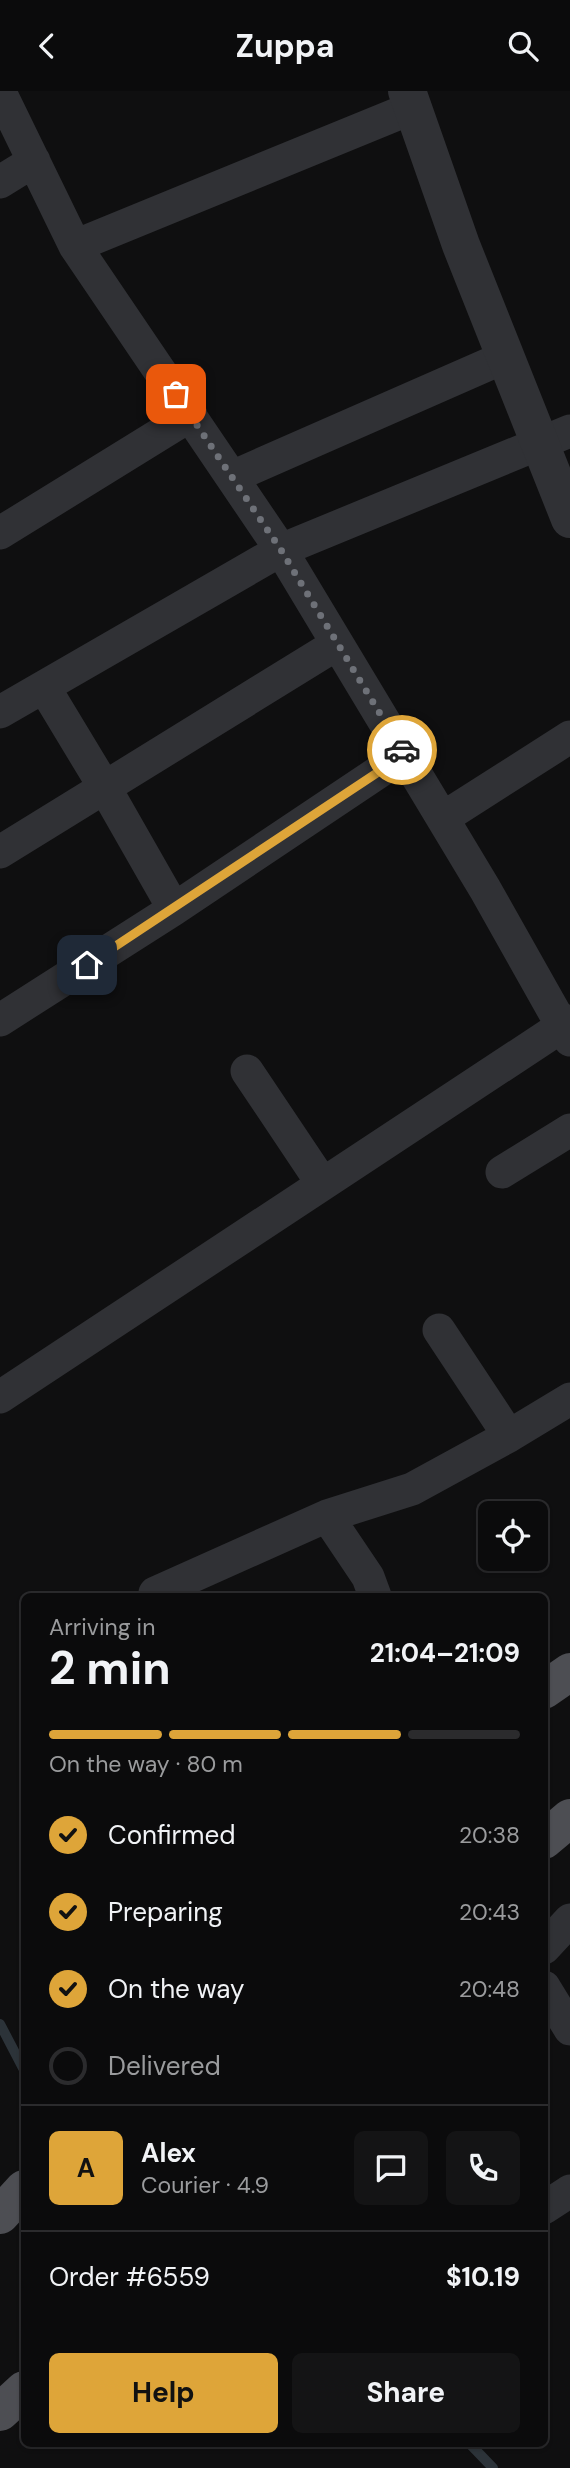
<!DOCTYPE html>
<html lang="en">
<head>
<meta charset="utf-8">
<style>
	:root { --surface:#0b0b0c; --page:#141415; --text:#f1f3f6; --muted:#9a9b9d; --line:#2b2b2d; --accent:#dea539 }
	body { margin:0; font-family:"DM Sans",sans-serif; background:var(--page); color:var(--text); height:100vh; display:flex; flex-direction:column; font-size:26px; white-space:nowrap }
	* { box-sizing:border-box; margin:0 }
	p { font-size:23px; color:var(--muted) }
	.icon { flex:none; width:38px; height:38px; fill:none; stroke:currentColor; stroke-width:2; stroke-linecap:round; stroke-linejoin:round }
	.map { position:relative; flex:1; overflow:hidden }
	.side { position:absolute; left:21px; top:1502px; width:527px; height:854px; display:flex; flex-direction:column; background:var(--surface); border-radius:10px; box-shadow:0 2px 5px #0004,0 0 0 2px var(--line) }
	.side>* { flex:none }
	.fabs { position:absolute; left:478px; top:1410px; display:grid; gap:14px }
	.fabs a { display:grid; place-items:center; width:70px; height:70px; border-radius:10px; background:var(--surface); box-shadow:0 2px 5px #0004,0 0 0 2px var(--line); font-size:35px }
	.pin { position:absolute; display:grid; place-items:center; width:60px; height:60px; color:#fff; margin:-30px; border-radius:14px; box-shadow:0 4px 10px #0006 }
	.courier { position:absolute; display:grid; place-items:center; width:70px; height:70px; margin:-35px; border:5px solid #dea539; border-radius:50%; background:#fff; color:#222; box-shadow:0 2px 9px #0007 }
	.overview em { font-style:normal; font-weight:700 }
	.overview div { display:flex; flex-direction:column-reverse }
	.overview { display:flex; align-items:center; justify-content:space-between; height:119px; padding:0 28px }
	h1 { font-size:46px; font-weight:700; line-height:52px }
	.bar { display:grid; grid-template-columns:repeat(4,1fr); gap:10px 7px; align-content:center; height:84px; padding:0 28px }
	.bar i { height:9px; border-radius:5px; background:var(--line) }
	.bar .selected { background:var(--accent) }
	.bar p { grid-column:span 4 }
	.line { display:flex; align-items:center; gap:18px; padding:0 28px; border-top:2px solid var(--line) }
	.line div { flex:1 }
	.round { display:grid; place-items:center; flex:none; width:74px; height:74px; border-radius:10px; background:var(--page) }
	ol { padding:0 28px; list-style:none }
	li { display:flex; align-items:center; gap:21px; height:77px }
	li p { margin-inline-start:auto }
	li .icon { padding:7px; border-radius:50%; background:var(--accent); color:#111; stroke-width:4 }
	li:last-child { color:var(--muted) }
	li i { width:38px; height:38px; border:4px solid var(--line); border-radius:50% }
	.cta { display:flex; gap:14px; margin-top:auto; padding:14px 28px }
	.cta a { flex:1; height:80px; border-radius:10px; background:var(--accent); color:#111; font-size:28px; font-weight:700; line-height:80px; text-align:center }
	.cta a+a { background:var(--page); color:var(--text) }
	header { display:flex; justify-content:space-between; align-items:center; height:91px; padding:0 28px; background:var(--surface); font-size:32px; font-weight:700 }
	.map>svg:first-child { display:block }
</style>
</head>
<body>
<header><svg class="icon" aria-label="back" viewBox="0 0 24 24"><path d="M15 5l-7 7 7 7"/></svg>Zuppa<svg class="icon" aria-label="search" viewBox="0 0 24 24"><circle cx="10" cy="10" r="6"/><path d="M15 15l6 6"/></svg></header>
<div class="map">
<svg width="570" height="2377" viewBox="0 0 570 2377">
	<rect width="100%" height="100%" fill="#0f0f10"/>
	<g fill="none" stroke-linecap="round" stroke-linejoin="round">
		<path stroke="#2c3339" stroke-width="10" d="M0,1933L24,1979
			M469,2352L493,2377"/>
		<path stroke="#303135" stroke-width="33" d="M0,1L75,155L281,459L485,798L570,949
			M0,91L34,70
			M75,155L412,17
			M232,386L505,266
			M0,442L191,324
			M44,596L105,697L174,818
			M0,621L281,459L570,340
			M443,727L570,646
			M0,761L337,553
			M0,929L174,818L404,664
			M247,980L322,1092
			M502,1081L570,1039
			M439,1239L509,1345
			M0,1306L570,930
			M327,1425L368,1486L375,1505
			M155,1502L327,1425L412,1398L509,1345L570,1308
			M544,1857L570,1829
			M544,1896L570,1938
			M544,2117L570,2100"/>
		<path stroke="#303135" stroke-width="38" d="M407,0L461,154L570,428"/>
		<path stroke="#4d4e53" stroke-width="38" d="M544,1599L570,1581
			M544,1749L570,1727
			M0,2124L24,2098
			M0,2321L24,2299"/>
	</g>
	<g fill="none" stroke-linecap="round" stroke-linejoin="round">
		<path stroke="#6e7178" stroke-width="7" stroke-dasharray="0 12.6" d="M176,303L281,459L402,659"/>
		<path stroke="#dea539" stroke-width="9" d="M87,874L404,664L402,659"/>
	</g>
</svg>
<div class="fabs">
<a><svg class="icon" aria-label="locate" viewBox="0 0 24 24"><circle cx="12" cy="12" r="6"/><path d="M12 2v4M12 18v4M2 12h4M18 12h4"/></svg></a>
</div>
<div class="pin" style="left:176px;top:303px;background:#ea580c"><svg class="icon" aria-label="bag" viewBox="0 0 24 24"><path d="M5 8h14l-1 12H6zM9 8a3 3 0 0 1 6 0"/></svg></div>
<div class="pin" style="left:87px;top:874px;background:#1f2937"><svg class="icon" aria-label="home" viewBox="0 0 24 24"><path d="M3 11l9-7 9 7M6 9v11h12V9"/></svg></div>
<div class="courier" style="left:402px;top:659px"><svg class="icon" aria-label="car" viewBox="0 0 24 24"><path d="M5 17H2v-5l4-1 3-4h7l3 4 3 1v5h-3M9 17h6M6 11h13"/><circle cx="7" cy="17" r="2"/><circle cx="17" cy="17" r="2"/></svg></div>
<section class="side">
<div class="overview"><div><h1>2 min</h1><p>Arriving in</p></div><em>21:04–21:09</em></div>
<div class="bar"><i class="selected"></i><i class="selected"></i><i class="selected"></i><i></i><p>On the way · 80 m</p></div>
<ol>
<li><svg class="icon" aria-label="check" viewBox="0 0 24 24"><path d="M5 12l5 5 9-10"/></svg>Confirmed<p>20:38</p></li>
<li><svg class="icon" aria-label="check" viewBox="0 0 24 24"><path d="M5 12l5 5 9-10"/></svg>Preparing<p>20:43</p></li>
<li><svg class="icon" aria-label="check" viewBox="0 0 24 24"><path d="M5 12l5 5 9-10"/></svg>On the way<p>20:48</p></li>
<li><i></i>Delivered</li>
</ol>
<div class="line" style="height:126px"><b class="round" style="background:var(--accent);color:#111">A</b><div><b>Alex</b><p>Courier · 4.9</p></div><a class="round"><svg class="icon" aria-label="chat" viewBox="0 0 24 24"><path d="M4 5h16v11H9l-5 4z"/></svg></a><a class="round"><svg class="icon" aria-label="phone" viewBox="0 0 24 24"><path d="M5 4h4l2 5-3 2q2 4 5 5l2-3 5 2v4C11 20 4 13 5 4z"/></svg></a></div>
<div class="line" style="height:91px"><div>Order #6559</div><b>$10.19</b></div>
<div class="cta"><a>Help</a><a>Share</a></div>
</section>
</div>
</body>
</html>
